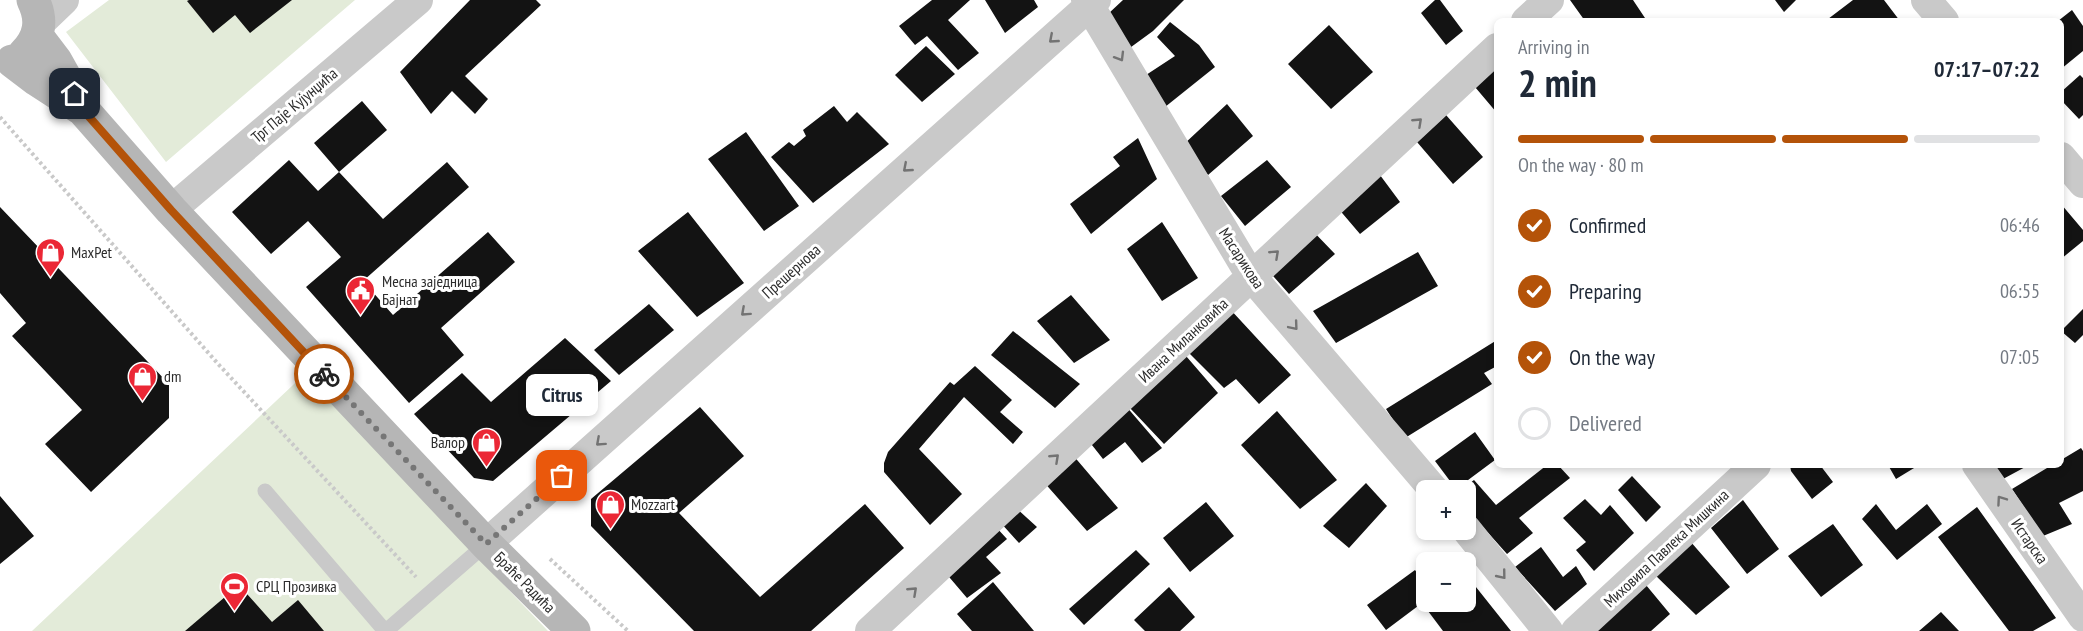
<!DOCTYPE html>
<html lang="en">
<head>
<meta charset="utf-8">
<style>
	:root { --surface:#fff; --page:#f6f6f7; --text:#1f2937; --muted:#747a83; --line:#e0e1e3; --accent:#b45309 }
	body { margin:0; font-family:"PT Sans Narrow",sans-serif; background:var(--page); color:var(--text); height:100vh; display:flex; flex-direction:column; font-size:22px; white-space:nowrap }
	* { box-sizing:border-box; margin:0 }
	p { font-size:20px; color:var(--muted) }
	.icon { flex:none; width:33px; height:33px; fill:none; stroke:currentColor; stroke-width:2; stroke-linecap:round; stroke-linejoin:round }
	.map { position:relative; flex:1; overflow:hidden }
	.details { position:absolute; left:1494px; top:18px; width:570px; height:450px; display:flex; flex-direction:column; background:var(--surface); border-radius:9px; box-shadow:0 3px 9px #0003 }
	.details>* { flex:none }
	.fabs { position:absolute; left:1416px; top:480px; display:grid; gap:12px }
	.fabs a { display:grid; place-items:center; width:60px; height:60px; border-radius:9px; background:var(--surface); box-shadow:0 3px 9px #0003; font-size:30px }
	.pin { position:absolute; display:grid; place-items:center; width:51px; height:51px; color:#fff; margin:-26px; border-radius:12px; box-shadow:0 3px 9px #0006 }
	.courier { position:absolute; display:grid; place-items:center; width:60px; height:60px; margin:-30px; border:4px solid #b45309; border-radius:50%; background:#fff; color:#222; box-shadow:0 2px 8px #0007 }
	.bubble { position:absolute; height:42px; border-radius:9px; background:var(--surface); box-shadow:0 3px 9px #0003; font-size:20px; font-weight:700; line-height:42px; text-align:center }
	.head em { font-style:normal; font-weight:700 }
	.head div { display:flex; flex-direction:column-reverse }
	.head { display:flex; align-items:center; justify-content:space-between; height:102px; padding:0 24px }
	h1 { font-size:39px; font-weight:700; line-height:45px }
	.bar { display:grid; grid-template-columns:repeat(4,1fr); gap:9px 6px; align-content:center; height:72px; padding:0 24px }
	.bar i { height:8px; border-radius:4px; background:var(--line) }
	.bar .active { background:var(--accent) }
	.bar p { grid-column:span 4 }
	ol { padding:0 24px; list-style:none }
	li { display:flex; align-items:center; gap:18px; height:66px }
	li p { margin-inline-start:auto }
	li .icon { padding:6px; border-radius:50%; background:var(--accent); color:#fff; stroke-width:4 }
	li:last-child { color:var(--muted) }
	li i { width:33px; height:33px; border:3px solid var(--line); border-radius:50% }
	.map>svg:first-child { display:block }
</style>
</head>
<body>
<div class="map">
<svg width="2083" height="631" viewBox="0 0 2083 631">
	<rect width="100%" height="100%" fill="#fff"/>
	<path fill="#e3ebd9" d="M109,0H355L166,162L66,32Z
		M309,370L461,540L548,631H32Z"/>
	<path fill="#131313" d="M189,0H292L250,33L235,15L213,33L187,1Z
		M470,0H536L541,5L465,76L488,99L475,114L452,91L431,114L400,72Z
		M932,0H970L948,20L979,53L958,70L927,36L915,45L899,26Z
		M985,0H1034L1038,7L1005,33Z
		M1123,0H1184L1153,31L1127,50L1108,14Z
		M1435,0H1440L1463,31L1446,45L1421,13Z
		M1570,0H1633L1647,21H1585Z
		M1775,0H1796L1784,12Z
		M1853,0H1884L1900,21H1830L1828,19Z
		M2072,10L2083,26V51L2061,69V21H2058Z
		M1170,22L1199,45L1215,67L1165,107L1146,75L1175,56L1157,37Z
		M1329,25L1373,72L1331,109L1288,64Z
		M926,46L955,74L922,102L895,75Z
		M1497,65V113L1475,87Z
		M2080,75L2083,78V115L2079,119L2061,100V92Z
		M362,101L387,130L339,172L383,219L447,162L469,187L363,281L393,315L488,232L515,262L441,328L464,355L409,403L306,287L341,257L308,221L271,254L232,212L289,160L318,191L339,172L314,143Z
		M1227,104L1253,136L1208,175L1183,145Z
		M834,106L847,122L857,112L889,144L813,203L771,157L789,142L794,146L806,136L803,130Z
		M1446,115L1483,157L1453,184L1417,142Z
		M746,132L799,206L764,231L708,159Z
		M1138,138L1157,179L1091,234L1070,204L1120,166L1113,157Z
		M1267,160L1291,187L1245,226L1221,196Z
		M1377,171L1400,202L1360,234L1337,207Z
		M2061,204L2083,230V241L2061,259Z
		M0,207L169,384V418L91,492L45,444L82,410L12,336L26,323L0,293Z
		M688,212L744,283L697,317L638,251Z
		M1162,222L1198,278L1162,301L1127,249Z
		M1309,227L1335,254L1289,294L1266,268Z
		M1418,252L1438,286L1336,343L1313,311Z
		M1071,295L1110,340L1074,363L1037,321Z
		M649,304L674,330L619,375L594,350Z
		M1229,308L1291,375L1259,404L1236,379L1224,388L1186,350Z
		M2083,309V335L2075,343L2061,331Z
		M1013,331L1080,384L1055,408L991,355Z
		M565,338L611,381L493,481L474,478L414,414L462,373L491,402Z
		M1497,340V366L1484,373L1492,384L1405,438L1386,409Z
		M1186,356L1218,393L1164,444L1130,408Z
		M975,366L1012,400L1000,412L1023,432L1013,444L964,397L919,449L962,494L930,525L884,472V463L888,452L950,382L954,385Z
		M1125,405L1162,448L1142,463L1125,442L1103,459L1088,440Z
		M700,407L744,456L679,513L760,597L865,504L904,548L811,631H694L591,526V499Z
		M1277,411L1337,480L1300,509L1241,445Z
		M1475,432L1495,460L1456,489L1435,461Z
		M2081,448L2083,451V491L2059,503L2072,524L2043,536L2012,489L2052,465H2061V460Z
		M1072,454L1118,508L1087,531L1042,480Z
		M1547,465H1558L1570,478L1519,518L1533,533L1507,554L1466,508V490H1461L1474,480L1496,505Z
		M1790,465H1820L1833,482L1812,499L1791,471Z
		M1888,465H1919L1896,479Z
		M1995,465H2029L2003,479Z
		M1632,476L1661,507L1646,522L1618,490Z
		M1366,483L1387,506L1349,548L1323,526Z
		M0,496L34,536L0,564Z
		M1585,499L1601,515L1610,505L1634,533L1594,571L1576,550L1586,542L1563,518Z
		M1743,500L1779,549L1747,574L1711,528Z
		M1206,502L1234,536L1190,572L1163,538Z
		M1876,504L1896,530L1927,504L1942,524L1897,560L1862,519Z
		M1015,507L1037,527L1019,543L1000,522Z
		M1977,507L2030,581L2056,618L2033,631H2009L1938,537Z
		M1833,524L1863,565L1821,597L1788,556Z
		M995,526L1007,539L986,557L1001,573L967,598L944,571Z
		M1690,541L1730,587L1696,615L1653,573Z
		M1541,547L1563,577L1576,566L1587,584L1555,611L1515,567Z
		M1136,550L1150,564L1084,625L1069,609Z
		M1415,570L1426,585V600L1386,630L1367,605Z
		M1468,577L1511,631H1443L1425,607L1433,602H1466V579Z
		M993,582L1034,631H972L957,614Z
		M239,585L272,622L298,600L324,631H185Z
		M1646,585L1670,614L1651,631H1597Z
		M1169,587L1195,617L1180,631H1145L1134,620Z
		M1941,612L1959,631H1919Z"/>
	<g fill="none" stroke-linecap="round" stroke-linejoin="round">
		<path stroke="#c9c9c9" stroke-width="4" stroke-dasharray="3 3" stroke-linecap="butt" d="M0,117L220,366L416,577
			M550,559L628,631"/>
		<path stroke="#c9c9c9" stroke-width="15" d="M265,491L385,631
			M386,631L486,544"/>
		<path stroke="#c9c9c9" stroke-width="30" d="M1086,0L1251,276L1434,490
			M1926,0L1944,21
			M1526,21L1549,0
			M40,23L64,0
			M2061,157L2083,183
			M171,210L418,0
			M1977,465L2083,617
			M1466,529L1548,631
			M486,544L1096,0
			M870,631L1497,48
			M1576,631L1756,465"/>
		<path stroke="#b6b6b6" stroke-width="33" d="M37,36L56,61L84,111L171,210L486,544L574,631
			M24,54C40,38 43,20 33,0
			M12,61L37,80L80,108"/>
	</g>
	<defs><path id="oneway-chevron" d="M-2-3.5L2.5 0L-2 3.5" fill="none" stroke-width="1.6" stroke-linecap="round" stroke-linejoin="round" transform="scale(1.5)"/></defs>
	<g stroke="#737373">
		<use href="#oneway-chevron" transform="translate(1053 39) rotate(139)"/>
		<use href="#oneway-chevron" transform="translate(1120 57) rotate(59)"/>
		<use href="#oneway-chevron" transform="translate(1418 122) rotate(-43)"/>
		<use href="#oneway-chevron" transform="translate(907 168) rotate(139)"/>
		<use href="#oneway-chevron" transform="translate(1275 254) rotate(-43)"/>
		<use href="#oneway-chevron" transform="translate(745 312) rotate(138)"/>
		<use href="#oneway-chevron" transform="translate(1294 326) rotate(50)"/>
		<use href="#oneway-chevron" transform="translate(600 442) rotate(138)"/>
		<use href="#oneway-chevron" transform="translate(1055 458) rotate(-43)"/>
		<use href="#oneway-chevron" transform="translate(2001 500) rotate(-125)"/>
		<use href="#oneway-chevron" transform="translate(1502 575) rotate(51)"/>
		<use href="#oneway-chevron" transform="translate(913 591) rotate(-43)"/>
	</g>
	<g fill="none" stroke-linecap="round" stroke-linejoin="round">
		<path stroke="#767676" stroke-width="6" stroke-dasharray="0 10.8" d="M324,374L486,544L562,476"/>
		<path stroke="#b45309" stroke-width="8" d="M75,94L84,111L171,210L324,374"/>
	</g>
	<defs>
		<symbol id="shop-pin" viewBox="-11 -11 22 30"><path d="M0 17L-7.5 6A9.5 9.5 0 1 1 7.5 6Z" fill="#eb2735" stroke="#fff"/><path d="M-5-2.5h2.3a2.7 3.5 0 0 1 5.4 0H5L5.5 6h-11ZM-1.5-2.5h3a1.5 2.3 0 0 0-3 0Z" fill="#fff"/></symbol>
		<symbol id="civic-pin" viewBox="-11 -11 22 30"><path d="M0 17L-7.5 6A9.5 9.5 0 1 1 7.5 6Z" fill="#eb2735" stroke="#fff"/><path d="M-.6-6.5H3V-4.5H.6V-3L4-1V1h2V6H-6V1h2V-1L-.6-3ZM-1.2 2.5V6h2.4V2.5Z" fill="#fff"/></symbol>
		<symbol id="stadium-pin" viewBox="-11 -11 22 30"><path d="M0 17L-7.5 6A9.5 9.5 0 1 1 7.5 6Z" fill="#eb2735" stroke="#fff"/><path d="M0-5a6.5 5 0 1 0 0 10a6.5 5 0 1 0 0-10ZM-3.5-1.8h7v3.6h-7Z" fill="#fff"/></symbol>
	</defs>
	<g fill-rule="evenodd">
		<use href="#shop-pin" x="34" y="236" width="33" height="45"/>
		<use href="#civic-pin" x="344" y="274" width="33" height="45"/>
		<use href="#shop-pin" x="126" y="360" width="33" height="45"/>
		<use href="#shop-pin" x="470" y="426" width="33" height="45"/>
		<use href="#shop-pin" x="594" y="488" width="33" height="45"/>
		<use href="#stadium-pin" x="218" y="570" width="33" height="45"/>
	</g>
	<g text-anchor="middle" stroke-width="6" stroke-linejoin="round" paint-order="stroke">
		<g font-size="16" fill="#2c2c2c" stroke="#fff">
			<text transform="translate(294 105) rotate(-40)" y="6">Трг Паје Кујунџића</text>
			<text transform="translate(1242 258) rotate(57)" y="6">Масарикова</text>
			<text transform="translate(791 271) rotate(-42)" y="6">Прешернова</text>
			<text transform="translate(1183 340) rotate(-43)" y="6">Ивана Миланковића</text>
			<text transform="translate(2030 541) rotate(55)" y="6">Истарска</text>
			<text transform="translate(1666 548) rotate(-43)" y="6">Миховила Павлека Мишкина</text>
			<text transform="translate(525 582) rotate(45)" y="6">Браће Радића</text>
		</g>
		<g font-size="16" fill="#2c2c2c" stroke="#fff" text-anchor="start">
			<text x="71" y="258">MaxPet</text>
			<text x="382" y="287">Месна заједница<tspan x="382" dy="18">Бајнат</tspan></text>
			<text x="164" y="382">dm</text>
			<text x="465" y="448" text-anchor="end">Валор</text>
			<text x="631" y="510">Mozzart</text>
			<text x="256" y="592">СРЦ Прозивка</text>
		</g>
	</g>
</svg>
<div class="fabs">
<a>+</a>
<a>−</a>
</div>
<div class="pin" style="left:562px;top:476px;background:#ea580c"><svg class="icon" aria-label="bag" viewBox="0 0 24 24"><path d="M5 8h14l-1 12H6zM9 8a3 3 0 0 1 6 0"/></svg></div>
<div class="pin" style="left:75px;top:94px;background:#1f2937"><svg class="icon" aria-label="home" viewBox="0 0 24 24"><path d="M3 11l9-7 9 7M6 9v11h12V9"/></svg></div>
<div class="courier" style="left:324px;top:374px"><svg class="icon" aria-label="bike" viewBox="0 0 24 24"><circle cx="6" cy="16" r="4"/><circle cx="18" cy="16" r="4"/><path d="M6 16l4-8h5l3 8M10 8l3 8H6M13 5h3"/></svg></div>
<div class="bubble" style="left:526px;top:374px;width:72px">Citrus</div>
<section class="details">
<div class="head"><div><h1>2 min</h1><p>Arriving in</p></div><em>07:17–07:22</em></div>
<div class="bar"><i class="active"></i><i class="active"></i><i class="active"></i><i></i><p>On the way · 80 m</p></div>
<ol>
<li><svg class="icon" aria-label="check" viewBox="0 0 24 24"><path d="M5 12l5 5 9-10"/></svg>Confirmed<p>06:46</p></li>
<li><svg class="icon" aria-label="check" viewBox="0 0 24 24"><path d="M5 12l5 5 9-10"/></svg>Preparing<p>06:55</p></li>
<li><svg class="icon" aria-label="check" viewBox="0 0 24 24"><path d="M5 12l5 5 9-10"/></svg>On the way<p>07:05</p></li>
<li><i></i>Delivered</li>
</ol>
</section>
</div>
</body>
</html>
